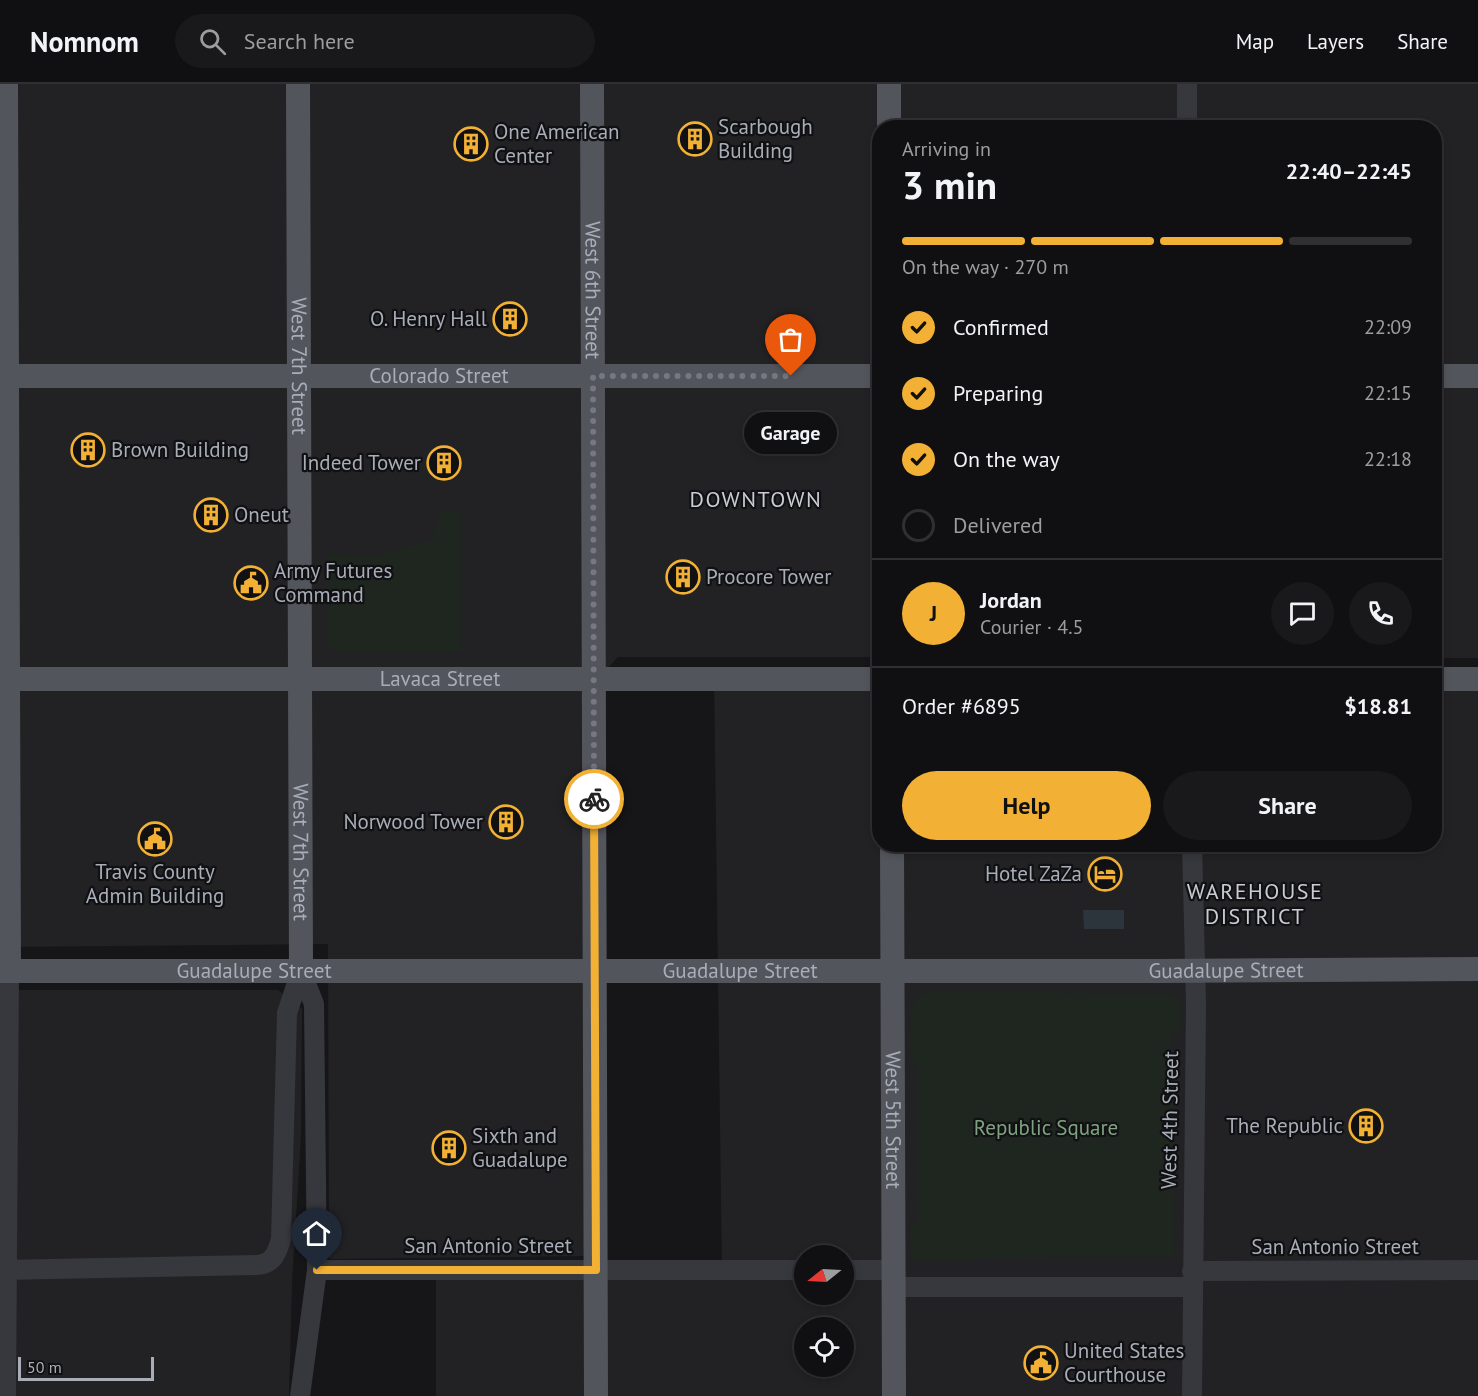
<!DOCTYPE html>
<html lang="en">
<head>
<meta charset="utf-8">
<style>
	:root { --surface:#101012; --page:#19191b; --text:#f1f3f6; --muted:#9c9d9f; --line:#303032; --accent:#f2b134 }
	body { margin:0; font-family:"PT Sans",sans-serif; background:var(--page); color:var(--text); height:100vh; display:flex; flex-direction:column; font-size:22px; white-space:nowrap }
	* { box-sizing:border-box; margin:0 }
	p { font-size:20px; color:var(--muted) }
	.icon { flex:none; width:33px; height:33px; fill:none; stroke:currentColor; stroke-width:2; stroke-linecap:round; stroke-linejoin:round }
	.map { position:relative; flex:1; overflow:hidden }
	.drawer { position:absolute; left:872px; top:36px; width:570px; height:732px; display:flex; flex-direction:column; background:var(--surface); border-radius:24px; box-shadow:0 3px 9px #0003,0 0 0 2px var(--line) }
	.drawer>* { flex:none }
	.needle { width:39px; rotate:252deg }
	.controls { position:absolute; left:794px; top:1161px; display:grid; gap:12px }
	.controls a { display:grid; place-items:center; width:60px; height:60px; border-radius:50%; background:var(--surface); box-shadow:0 3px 9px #0003,0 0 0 2px var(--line); font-size:30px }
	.scale { position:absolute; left:18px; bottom:15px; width:136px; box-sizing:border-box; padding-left:6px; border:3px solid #a8adb8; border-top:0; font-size:16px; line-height:21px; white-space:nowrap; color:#a8adb8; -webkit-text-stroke:4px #111113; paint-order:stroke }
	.pin { position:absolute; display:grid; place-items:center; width:51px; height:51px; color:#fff; margin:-62px -26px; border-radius:50% 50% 50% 0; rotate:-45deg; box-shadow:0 0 6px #0007 }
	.pin .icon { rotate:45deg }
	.courier { position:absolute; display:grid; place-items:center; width:60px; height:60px; margin:-30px; border:4px solid #f2b134; border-radius:50%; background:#fff; color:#222; box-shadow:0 2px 8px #0007 }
	.bubble { position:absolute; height:42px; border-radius:21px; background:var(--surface); box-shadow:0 3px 9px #0003,0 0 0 2px var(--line); font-size:20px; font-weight:600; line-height:42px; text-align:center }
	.overview em { font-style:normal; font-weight:600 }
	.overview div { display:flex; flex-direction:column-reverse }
	.overview { display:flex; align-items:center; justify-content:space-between; height:102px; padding:0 30px }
	h1 { font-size:39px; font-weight:600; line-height:45px }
	.bar { display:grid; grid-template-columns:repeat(4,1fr); gap:9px 6px; align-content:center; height:72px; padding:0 30px }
	.bar i { height:8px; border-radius:4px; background:var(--line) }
	.bar .selected { background:var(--accent) }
	.bar p { grid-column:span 4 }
	.line { display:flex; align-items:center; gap:15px; padding:0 30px; border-top:2px solid var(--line) }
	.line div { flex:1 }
	.round { display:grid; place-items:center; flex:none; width:63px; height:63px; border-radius:32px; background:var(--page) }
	ol { padding:0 30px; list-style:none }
	li { display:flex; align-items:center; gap:18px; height:66px }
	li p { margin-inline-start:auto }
	li .icon { padding:6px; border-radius:50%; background:var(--accent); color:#111; stroke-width:4 }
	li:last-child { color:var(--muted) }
	li i { width:33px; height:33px; border:3px solid var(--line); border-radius:50% }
	.action { display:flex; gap:12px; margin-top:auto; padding:12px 30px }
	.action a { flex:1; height:69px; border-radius:36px; background:var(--accent); color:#111; font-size:24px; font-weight:600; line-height:69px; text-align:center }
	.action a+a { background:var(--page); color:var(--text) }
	header { display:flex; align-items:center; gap:36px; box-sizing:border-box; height:84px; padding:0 30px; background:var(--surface); border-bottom:2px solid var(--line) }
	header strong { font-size:28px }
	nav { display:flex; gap:33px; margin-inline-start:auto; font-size:21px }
	.search { width:420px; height:54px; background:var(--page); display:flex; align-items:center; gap:15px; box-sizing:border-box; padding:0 21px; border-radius:33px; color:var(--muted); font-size:22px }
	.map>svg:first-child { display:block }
</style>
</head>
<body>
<header>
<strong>Nomnom</strong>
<div class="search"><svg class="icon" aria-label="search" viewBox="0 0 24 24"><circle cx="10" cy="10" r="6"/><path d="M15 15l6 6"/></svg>Search here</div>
<nav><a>Map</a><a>Layers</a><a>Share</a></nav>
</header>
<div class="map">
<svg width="1478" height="1312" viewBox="0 0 1478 1312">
	<rect width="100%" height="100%" fill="#161618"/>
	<path fill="#222225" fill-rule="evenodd" d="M0,0H1478V574H1434V44H879V573H618L584,609L587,1172L329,1175L328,860L0,863Z
		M1478,589V1312H436V1194L722,1190L714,591L879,590V760H1434V590ZM804,1172H843V1210H804ZM804,1244H843V1282H804Z
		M0,906H278L302,925L301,1051L292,1199L289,1312H0Z"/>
	<path fill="#1e261f" d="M441,428H461L462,567H338L330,564L327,559V470L377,471L429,457Z
		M930,907L1171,910C1184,917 1181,933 1182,947L1179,949H1170V969L1174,973V1173L911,1175L910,1140L918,1139V987L910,976L911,925L917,912Z"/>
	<path fill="#2c353c" d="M1087,786H1119V798L1088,799Z
		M1083,826H1124V845H1084Z"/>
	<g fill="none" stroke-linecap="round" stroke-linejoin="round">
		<path stroke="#37383d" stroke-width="20" d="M1187,0V44
			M0,1186L257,1181C273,1180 277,1169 281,1155L287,929L301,887
			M317,1186H804
			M843,1186H893
			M1192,1187L1478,1186
			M893,1203H1192
			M6,1312L9,887
			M300,1312L317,1186L314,920L301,887
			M1192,1312L1196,920L1192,760"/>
		<g stroke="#53555c" stroke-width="24">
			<path d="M6,0L9,887"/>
			<path id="s1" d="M298,0L301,887"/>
			<path id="s2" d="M592,0L596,1312"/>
			<path d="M889,0V44"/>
			<path id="s3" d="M7,292H879"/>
			<path d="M1434,292H1478"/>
			<path id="s4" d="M0,595H879"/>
			<path d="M1434,595H1478"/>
			<path id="s5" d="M892,760L894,1312"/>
			<path id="s6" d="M0,887H1159L1478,885"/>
		</g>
	</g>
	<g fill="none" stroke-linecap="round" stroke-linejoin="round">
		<path stroke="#757880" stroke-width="6" stroke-dasharray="0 10.8" d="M594,715L593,292H791"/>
		<path stroke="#f2b134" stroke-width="8" d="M317,1186H596L594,715"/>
	</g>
	<defs>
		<symbol id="building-ring" viewBox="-11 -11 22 22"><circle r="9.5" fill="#111113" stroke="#f2b134" stroke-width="1.5"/><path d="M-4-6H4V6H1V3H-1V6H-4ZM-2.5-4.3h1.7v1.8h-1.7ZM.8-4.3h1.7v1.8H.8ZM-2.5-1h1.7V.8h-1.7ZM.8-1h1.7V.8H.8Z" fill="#f2b134"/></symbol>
		<symbol id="civic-ring" viewBox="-11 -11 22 22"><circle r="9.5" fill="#111113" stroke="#f2b134" stroke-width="1.5"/><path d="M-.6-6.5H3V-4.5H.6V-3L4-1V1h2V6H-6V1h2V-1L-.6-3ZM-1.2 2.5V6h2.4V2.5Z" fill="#f2b134"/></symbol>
		<symbol id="hotel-ring" viewBox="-11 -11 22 22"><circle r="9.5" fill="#111113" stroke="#f2b134" stroke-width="1.5"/><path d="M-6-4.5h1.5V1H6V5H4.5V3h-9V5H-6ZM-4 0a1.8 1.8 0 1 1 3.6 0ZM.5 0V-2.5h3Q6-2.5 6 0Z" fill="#f2b134"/></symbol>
	</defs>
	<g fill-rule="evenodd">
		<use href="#building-ring" x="676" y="36" width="38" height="38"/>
		<use href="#building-ring" x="452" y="41" width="38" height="38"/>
		<use href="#building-ring" x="491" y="216" width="38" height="38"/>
		<use href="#building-ring" x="69" y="347" width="38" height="38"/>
		<use href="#building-ring" x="425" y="360" width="38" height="38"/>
		<use href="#building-ring" x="192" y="412" width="38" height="38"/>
		<use href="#building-ring" x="664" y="474" width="38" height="38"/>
		<use href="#civic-ring" x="232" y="480" width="38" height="38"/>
		<use href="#building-ring" x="487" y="719" width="38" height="38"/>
		<use href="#civic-ring" x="136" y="736" width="38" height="38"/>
		<use href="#hotel-ring" x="1086" y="771" width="38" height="38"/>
		<use href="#building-ring" x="1347" y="1023" width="38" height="38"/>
		<use href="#building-ring" x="430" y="1045" width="38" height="38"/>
		<use href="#civic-ring" x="1022" y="1260" width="38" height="38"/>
	</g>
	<g text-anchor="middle" stroke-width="4.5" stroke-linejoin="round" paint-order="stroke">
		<g font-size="21" fill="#a8adb8" stroke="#111113" text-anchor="start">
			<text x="718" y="50">Scarbough<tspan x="718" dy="24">Building</tspan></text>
			<text x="494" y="55">One American<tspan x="494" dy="24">Center</tspan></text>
			<text x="487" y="242" text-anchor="end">O. Henry Hall</text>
			<text x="111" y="373">Brown Building</text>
			<text x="421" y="386" text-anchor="end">Indeed Tower</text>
			<text x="234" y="438">Oneut</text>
			<text x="274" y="494">Army Futures<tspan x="274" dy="24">Command</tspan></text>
			<text x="706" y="500">Procore Tower</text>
			<text x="483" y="745" text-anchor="end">Norwood Tower</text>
			<text x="155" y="795" text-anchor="middle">Travis County<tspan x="155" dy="24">Admin Building</tspan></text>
			<text x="1082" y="797" text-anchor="end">Hotel ZaZa</text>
			<text x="1343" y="1049" text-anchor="end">The Republic</text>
			<text x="472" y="1059">Sixth and<tspan x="472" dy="24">Guadalupe</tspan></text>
			<text x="1064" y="1274">United States<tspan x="1064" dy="24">Courthouse</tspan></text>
		</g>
		<g font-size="21" fill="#a8adb8" stroke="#111113">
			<text dy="7" stroke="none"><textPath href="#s2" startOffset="206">West 6th Street</textPath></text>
			<text dy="7" stroke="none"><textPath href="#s1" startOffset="282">West 7th Street</textPath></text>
			<text dy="7" stroke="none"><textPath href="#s3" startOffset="432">Colorado Street</textPath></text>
			<text dy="7" stroke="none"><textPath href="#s4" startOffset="440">Lavaca Street</textPath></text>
			<text dy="7" stroke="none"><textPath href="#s1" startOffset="768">West 7th Street</textPath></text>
			<text dy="7" stroke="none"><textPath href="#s6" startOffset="1226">Guadalupe Street</textPath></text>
			<text dy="7" stroke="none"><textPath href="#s6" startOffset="254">Guadalupe Street</textPath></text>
			<text dy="7" stroke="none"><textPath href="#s6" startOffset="740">Guadalupe Street</textPath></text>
			<text dy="7" stroke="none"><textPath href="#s5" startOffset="276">West 5th Street</textPath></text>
			<text transform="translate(1170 1036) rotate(-89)" y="7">West 4th Street</text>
			<text x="488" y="1169">San Antonio Street</text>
			<text x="1335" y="1170">San Antonio Street</text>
		</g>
		<g font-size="21" fill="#7fa381" stroke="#111113">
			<text x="1046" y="1051">Republic Square</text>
		</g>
		<g font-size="22" letter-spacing="1.5" fill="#c9ccd4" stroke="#111113">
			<text x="756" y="423">DOWNTOWN</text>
			<text x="1255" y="815">WAREHOUSE<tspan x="1255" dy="25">DISTRICT</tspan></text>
		</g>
	</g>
</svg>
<div class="controls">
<a><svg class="needle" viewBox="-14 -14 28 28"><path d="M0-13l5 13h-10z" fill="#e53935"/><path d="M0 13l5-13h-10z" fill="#9c9d9f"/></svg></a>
<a><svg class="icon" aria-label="locate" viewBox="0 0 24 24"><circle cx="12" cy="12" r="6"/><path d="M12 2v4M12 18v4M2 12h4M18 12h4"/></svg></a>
</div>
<div class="scale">50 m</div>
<div class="pin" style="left:791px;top:292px;background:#ea580c"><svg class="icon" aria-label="bag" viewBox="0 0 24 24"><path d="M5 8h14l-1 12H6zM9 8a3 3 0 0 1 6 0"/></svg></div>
<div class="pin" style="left:317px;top:1186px;background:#1f2937"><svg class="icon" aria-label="home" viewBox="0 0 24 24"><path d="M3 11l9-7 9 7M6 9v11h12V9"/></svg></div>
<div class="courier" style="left:594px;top:715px"><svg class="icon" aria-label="bike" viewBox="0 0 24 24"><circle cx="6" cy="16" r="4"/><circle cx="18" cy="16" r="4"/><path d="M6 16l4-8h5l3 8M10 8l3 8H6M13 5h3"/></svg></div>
<div class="bubble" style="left:744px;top:328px;width:93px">Garage</div>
<section class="drawer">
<div class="overview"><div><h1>3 min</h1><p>Arriving in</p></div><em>22:40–22:45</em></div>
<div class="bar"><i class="selected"></i><i class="selected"></i><i class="selected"></i><i></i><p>On the way · 270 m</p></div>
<ol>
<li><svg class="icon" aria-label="check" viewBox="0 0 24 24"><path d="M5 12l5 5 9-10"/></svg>Confirmed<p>22:09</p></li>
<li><svg class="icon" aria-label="check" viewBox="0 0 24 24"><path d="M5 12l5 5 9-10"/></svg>Preparing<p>22:15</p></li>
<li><svg class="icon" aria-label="check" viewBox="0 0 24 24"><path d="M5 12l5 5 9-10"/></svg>On the way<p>22:18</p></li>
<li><i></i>Delivered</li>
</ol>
<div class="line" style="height:108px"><b class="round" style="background:var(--accent);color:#111">J</b><div><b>Jordan</b><p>Courier · 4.5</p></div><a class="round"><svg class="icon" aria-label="chat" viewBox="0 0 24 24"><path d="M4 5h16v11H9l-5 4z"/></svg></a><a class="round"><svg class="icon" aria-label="phone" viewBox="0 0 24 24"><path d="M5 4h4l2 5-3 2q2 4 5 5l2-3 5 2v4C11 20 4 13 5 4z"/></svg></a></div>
<div class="line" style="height:78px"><div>Order #6895</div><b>$18.81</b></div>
<div class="action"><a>Help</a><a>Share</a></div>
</section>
</div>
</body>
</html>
